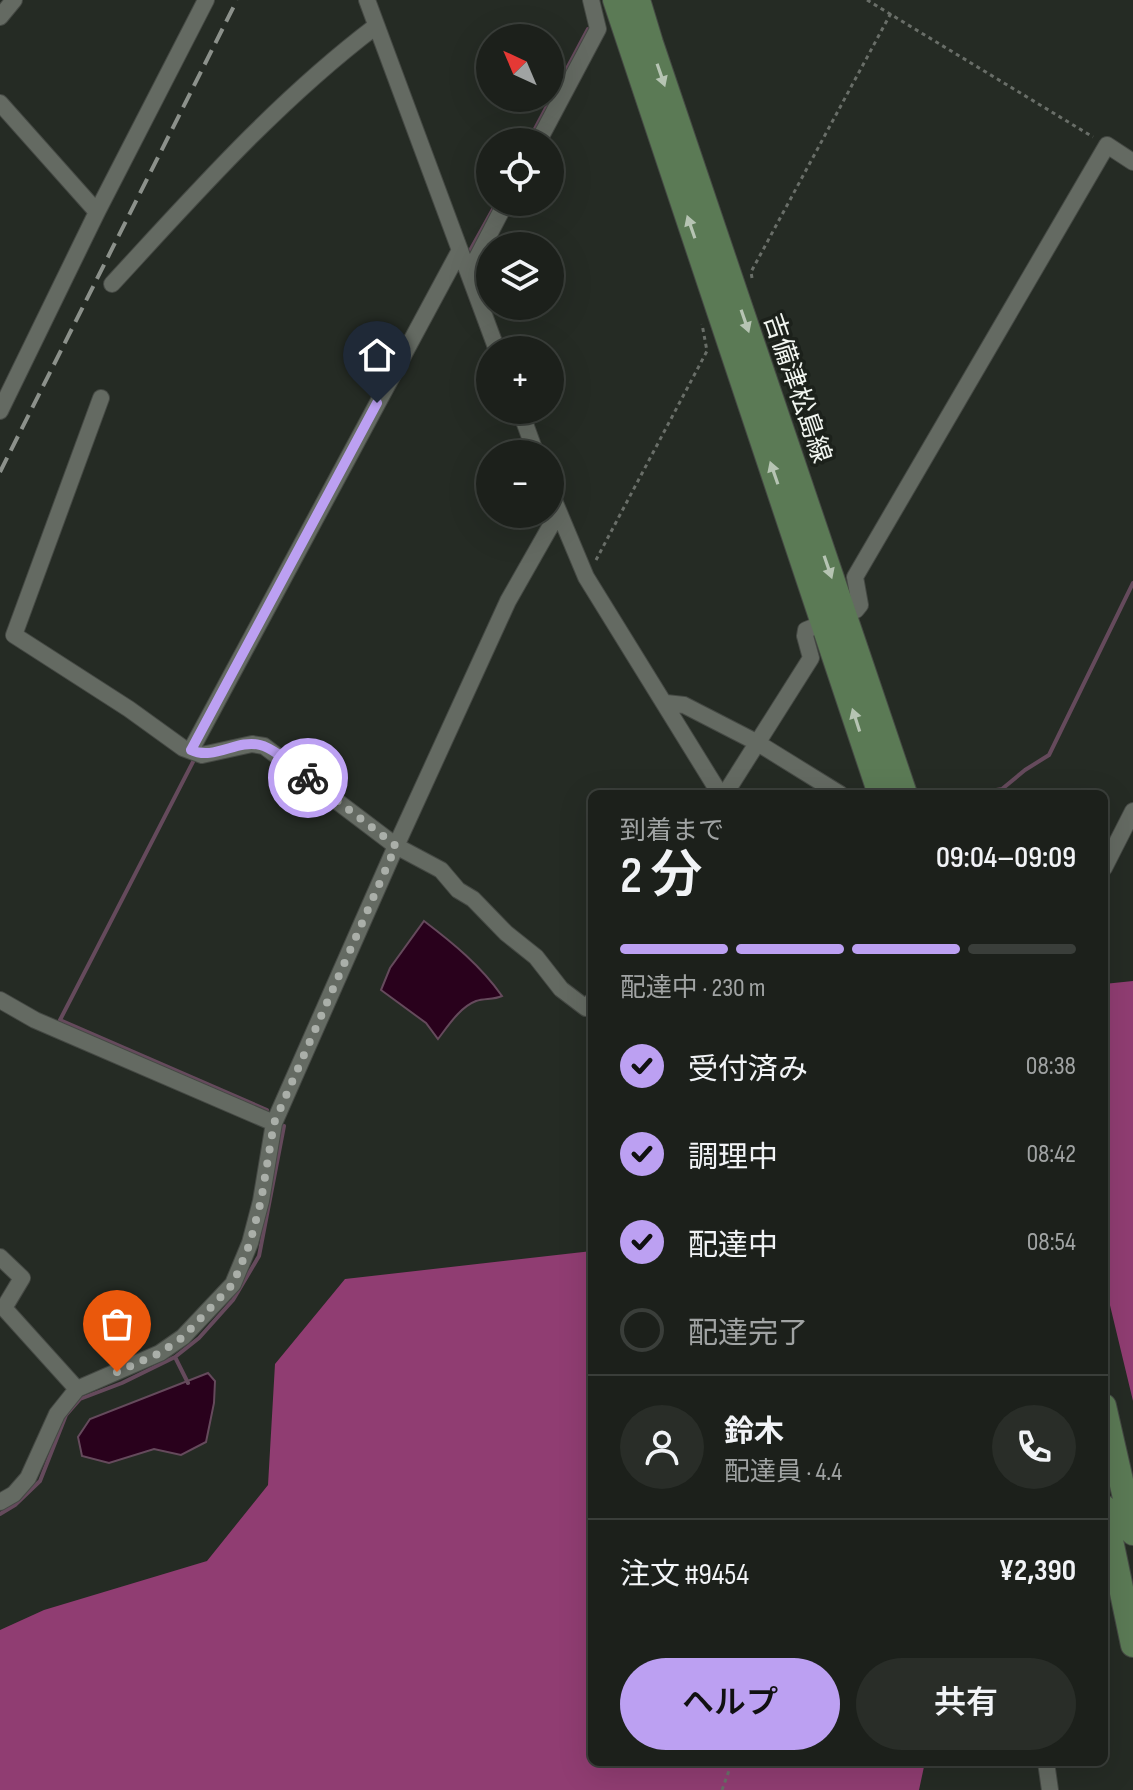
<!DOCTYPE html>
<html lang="ja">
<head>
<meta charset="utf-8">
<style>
	:root { --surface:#1c201b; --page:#292d28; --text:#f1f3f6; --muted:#a0a3a3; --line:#3a3e3a; --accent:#bca0f2 }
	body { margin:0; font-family:"Sofia Sans Condensed","Noto Sans JP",sans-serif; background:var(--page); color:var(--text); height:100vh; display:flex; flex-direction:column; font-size:30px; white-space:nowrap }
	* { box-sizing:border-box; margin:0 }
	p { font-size:26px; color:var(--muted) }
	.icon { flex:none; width:44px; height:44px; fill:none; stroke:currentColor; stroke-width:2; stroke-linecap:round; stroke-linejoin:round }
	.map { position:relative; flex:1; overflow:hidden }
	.sheet { position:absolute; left:588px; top:790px; width:520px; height:976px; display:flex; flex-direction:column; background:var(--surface); border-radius:12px; box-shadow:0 8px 32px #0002,0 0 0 2px var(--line) }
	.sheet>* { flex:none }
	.needle { width:52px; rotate:316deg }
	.buttons { position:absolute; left:476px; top:24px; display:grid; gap:16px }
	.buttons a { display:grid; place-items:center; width:88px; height:88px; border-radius:50%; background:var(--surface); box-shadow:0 8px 32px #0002,0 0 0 2px var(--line); font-size:40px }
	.pin { position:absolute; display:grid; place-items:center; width:68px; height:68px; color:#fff; margin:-82px -34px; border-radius:50% 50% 50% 0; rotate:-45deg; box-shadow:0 0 8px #0007 }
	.pin .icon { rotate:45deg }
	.courier { position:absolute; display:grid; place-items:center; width:80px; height:80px; margin:-40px; border:6px solid #bca0f2; border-radius:50%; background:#fff; color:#222; box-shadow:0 2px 10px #0007 }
	.headline em { font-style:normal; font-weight:600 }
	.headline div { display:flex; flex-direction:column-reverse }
	.headline { display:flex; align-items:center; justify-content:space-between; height:136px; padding:0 32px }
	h1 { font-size:52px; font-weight:600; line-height:60px }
	.bar { display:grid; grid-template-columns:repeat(4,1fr); gap:12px 8px; align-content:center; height:96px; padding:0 32px }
	.bar i { height:10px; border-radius:6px; background:var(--line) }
	.bar .current { background:var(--accent) }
	.bar p { grid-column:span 4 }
	.line { display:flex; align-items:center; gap:20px; padding:0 32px; border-top:2px solid var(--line) }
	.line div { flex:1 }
	.round { display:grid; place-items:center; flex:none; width:84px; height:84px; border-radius:42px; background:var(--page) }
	ol { padding:0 32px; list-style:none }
	li { display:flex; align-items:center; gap:24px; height:88px }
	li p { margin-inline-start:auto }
	li .icon { padding:8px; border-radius:50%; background:var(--accent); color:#111; stroke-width:4 }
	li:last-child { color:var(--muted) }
	li i { width:44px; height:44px; border:4px solid var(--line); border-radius:50% }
	.cta { display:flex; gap:16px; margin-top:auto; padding:16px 32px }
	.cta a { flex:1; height:92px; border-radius:48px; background:var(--accent); color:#111; font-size:32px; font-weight:600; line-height:92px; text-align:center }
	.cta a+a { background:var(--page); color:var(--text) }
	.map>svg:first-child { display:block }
</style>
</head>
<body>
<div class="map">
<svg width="1133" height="1790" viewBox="0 0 1133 1790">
	<rect width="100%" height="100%" fill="#252b24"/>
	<path fill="#903d72" d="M1133,981V1401L1108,1297L1104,1213V1172L1107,1150L1104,1145V984Z
		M592,1251V1762H925L919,1790H0V1630L44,1610L207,1561L268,1485L275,1364L345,1279Z"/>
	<path fill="#29011c" stroke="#654a5c" stroke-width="2" d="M424,921C453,943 481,966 502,996C493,1000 485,998 476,1001C460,1007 448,1026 438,1039L426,1023L381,990L390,968Z
		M208,1373L215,1381L214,1403L206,1442L181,1455L154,1449L109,1463L82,1456L78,1437L90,1419Z"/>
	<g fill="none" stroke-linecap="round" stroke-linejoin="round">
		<path stroke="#654a5c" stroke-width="4" d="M528,142L588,29
			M467,256L497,202
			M196,756L60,1020L267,1110
			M973,794L1002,789L1025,770L1049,755L1133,583
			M175,1357L188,1383
			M0,1514L15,1505L40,1481L66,1415L80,1399L122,1383L175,1357L199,1338L233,1300L259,1256L284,1126"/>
		<defs>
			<path id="minor" d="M367,0L497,350
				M0,17L14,0
				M0,103L97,212
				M538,142L598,29L591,0
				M469,273L506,202
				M112,284C195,194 277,101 376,26
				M101,398L14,635L129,709L183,748L202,755L252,744L264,746L396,846L441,870L458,890L473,899L506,933L536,957L561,989L586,1008L592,1001
				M520,410L536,454
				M0,411L97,212L206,0
				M550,491L586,577L720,794
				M666,703L684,705L756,742L840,794
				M191,750L460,250
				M725,794L811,658L805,636L806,630L856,610L860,605L855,577L1107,145L1133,162
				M1104,868L1133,811
				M0,1000L35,1020L274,1123
				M0,1257L22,1278L4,1308L77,1389
				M0,1502L14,1494L28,1478L57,1414L77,1389L160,1353L183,1337L233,1284L250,1243L261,1201L274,1123L396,846L508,601L558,513
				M1046,1762L1050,1790"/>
			<path id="secondary" d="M615,0L880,794
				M638,0L651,43L905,794
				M1104,1406L1133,1533
				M1104,1507L1133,1645"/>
		</defs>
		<use href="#minor" stroke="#454944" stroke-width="18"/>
		<use href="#secondary" stroke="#454944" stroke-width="26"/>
		<path stroke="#696e68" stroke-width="3" stroke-dasharray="4 4" stroke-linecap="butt" d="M867,0L1093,137
			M752,278L751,272L891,13
			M596,560L707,351L702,324
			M722,1790L732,1762"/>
		<use href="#minor" stroke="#646a62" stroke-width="16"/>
		<use href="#secondary" stroke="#5b7a55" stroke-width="24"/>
		<path stroke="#8c918b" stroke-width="4" stroke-dasharray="16 8" stroke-linecap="butt" d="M0,472L237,0"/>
	</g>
	<defs><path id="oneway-solid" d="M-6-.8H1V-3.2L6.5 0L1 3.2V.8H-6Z" transform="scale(2)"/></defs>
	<g fill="#b6c4b3">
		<use href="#oneway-solid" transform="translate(661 75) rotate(71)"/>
		<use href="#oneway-solid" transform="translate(691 227) rotate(-109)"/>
		<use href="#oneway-solid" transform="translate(745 321) rotate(71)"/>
		<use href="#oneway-solid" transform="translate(774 473) rotate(-109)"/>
		<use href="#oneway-solid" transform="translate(828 567) rotate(71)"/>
		<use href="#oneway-solid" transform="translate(856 720) rotate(-108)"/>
	</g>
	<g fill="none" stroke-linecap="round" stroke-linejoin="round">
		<path stroke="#aaafa9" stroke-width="8" stroke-dasharray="0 14.4" d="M117,1372L160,1353L183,1337L233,1284L250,1243L261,1201L274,1123L396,846L308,778"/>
		<path stroke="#bca0f2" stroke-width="10" d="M308,778C294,768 276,749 260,745C237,739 214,761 191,750L377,403"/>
	</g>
	<g text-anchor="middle" stroke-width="7" stroke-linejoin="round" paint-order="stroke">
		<g font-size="26" fill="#f2f6f1" stroke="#1c211b">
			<text transform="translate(798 388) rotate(71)" y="9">吉備津松島線</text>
		</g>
	</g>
</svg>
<div class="buttons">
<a><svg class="needle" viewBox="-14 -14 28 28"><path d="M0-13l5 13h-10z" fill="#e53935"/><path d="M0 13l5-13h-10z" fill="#a0a3a3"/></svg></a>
<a><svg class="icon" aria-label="locate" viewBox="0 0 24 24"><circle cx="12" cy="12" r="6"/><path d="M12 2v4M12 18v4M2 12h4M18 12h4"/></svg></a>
<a><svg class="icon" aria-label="layers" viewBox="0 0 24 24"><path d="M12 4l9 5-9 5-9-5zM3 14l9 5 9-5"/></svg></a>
<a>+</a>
<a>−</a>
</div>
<div class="pin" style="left:117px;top:1372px;background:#ea580c"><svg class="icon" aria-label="bag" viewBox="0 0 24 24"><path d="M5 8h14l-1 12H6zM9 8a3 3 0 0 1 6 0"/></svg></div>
<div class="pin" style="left:377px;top:403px;background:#1f2937"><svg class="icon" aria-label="home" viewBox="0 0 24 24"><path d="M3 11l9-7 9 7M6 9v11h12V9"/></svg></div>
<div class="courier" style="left:308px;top:778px"><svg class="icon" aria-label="bike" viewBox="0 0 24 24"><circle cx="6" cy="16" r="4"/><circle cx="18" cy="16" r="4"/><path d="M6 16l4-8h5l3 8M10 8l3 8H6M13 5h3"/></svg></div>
<section class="sheet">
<div class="headline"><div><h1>2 分</h1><p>到着まで</p></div><em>09:04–09:09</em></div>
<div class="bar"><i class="current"></i><i class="current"></i><i class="current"></i><i></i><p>配達中 · 230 m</p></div>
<ol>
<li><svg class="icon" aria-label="check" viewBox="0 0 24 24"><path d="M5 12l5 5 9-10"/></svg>受付済み<p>08:38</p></li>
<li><svg class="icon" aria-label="check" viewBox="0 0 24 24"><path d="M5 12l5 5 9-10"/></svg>調理中<p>08:42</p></li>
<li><svg class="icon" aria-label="check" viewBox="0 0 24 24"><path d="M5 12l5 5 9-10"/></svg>配達中<p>08:54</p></li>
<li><i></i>配達完了</li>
</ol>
<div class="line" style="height:144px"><a class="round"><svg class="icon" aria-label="person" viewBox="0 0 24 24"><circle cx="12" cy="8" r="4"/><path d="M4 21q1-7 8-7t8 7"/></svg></a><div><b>鈴木</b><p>配達員 · 4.4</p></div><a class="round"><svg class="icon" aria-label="phone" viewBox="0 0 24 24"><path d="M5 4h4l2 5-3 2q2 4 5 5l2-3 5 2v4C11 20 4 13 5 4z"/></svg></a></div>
<div class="line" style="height:104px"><div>注文 #9454</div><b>¥2,390</b></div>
<div class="cta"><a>ヘルプ</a><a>共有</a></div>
</section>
</div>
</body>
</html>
